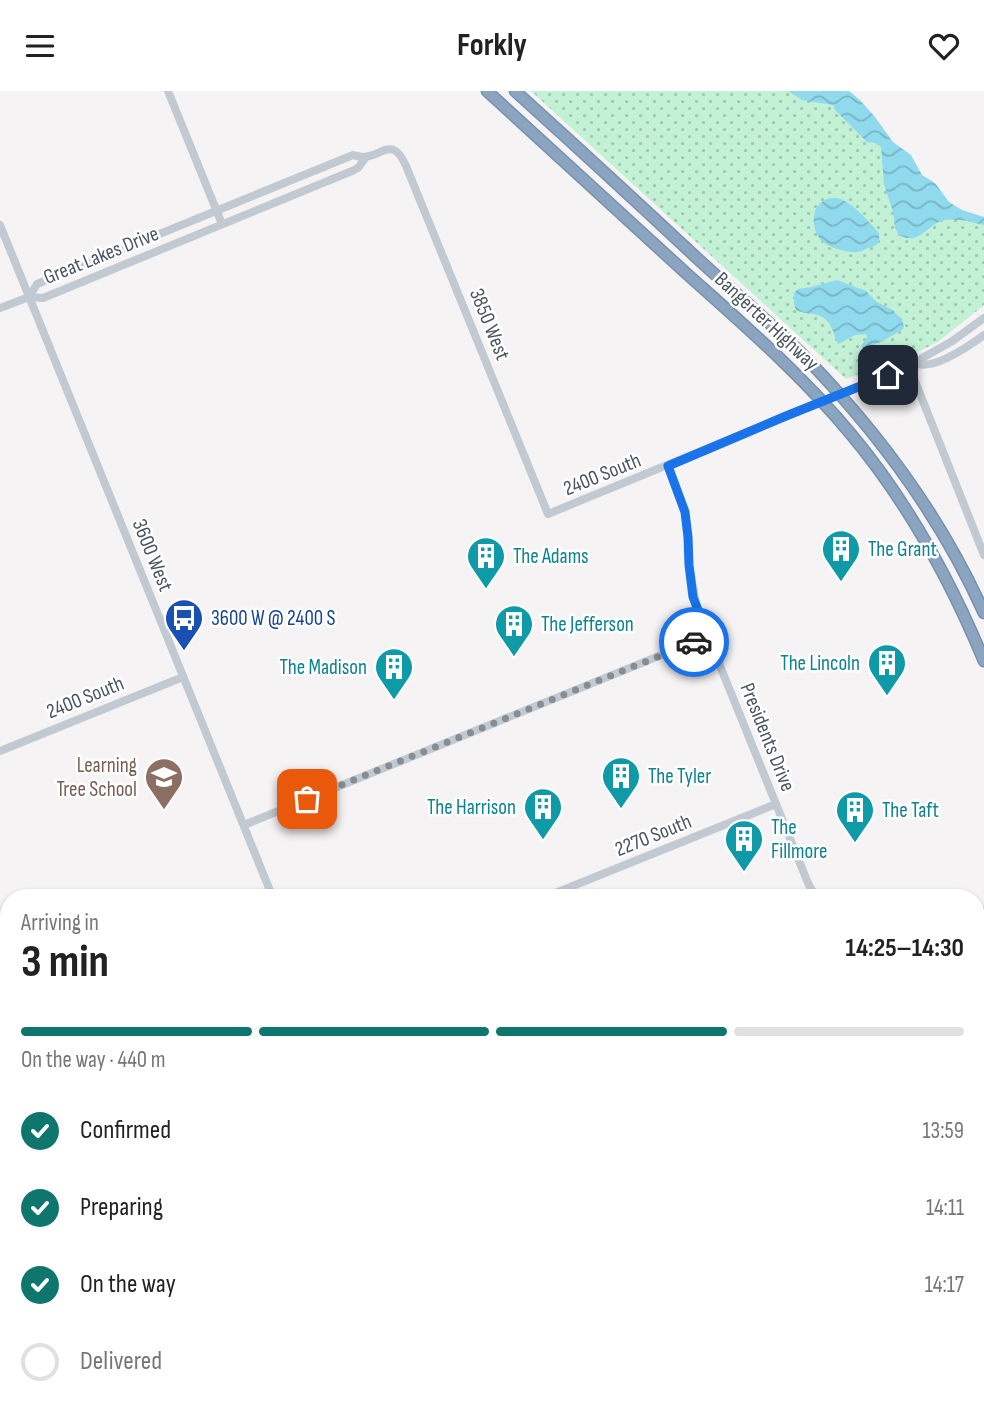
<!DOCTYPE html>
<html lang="en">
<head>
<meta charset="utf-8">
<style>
	:root { --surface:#fff; --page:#f6f6f6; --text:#222; --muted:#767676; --line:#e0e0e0; --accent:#0f766e }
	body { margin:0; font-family:"Sofia Sans Condensed",sans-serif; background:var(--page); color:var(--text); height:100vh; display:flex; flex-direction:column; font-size:26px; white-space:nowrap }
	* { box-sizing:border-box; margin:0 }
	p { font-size:23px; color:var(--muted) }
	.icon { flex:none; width:38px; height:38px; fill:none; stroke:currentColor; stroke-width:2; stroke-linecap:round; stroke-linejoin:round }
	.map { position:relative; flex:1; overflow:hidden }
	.sheet { position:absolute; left:0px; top:798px; width:985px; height:525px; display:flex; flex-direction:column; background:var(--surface); border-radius:28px 28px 0 0; box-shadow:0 2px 5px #0004 }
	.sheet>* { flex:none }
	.pin { position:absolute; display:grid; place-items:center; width:60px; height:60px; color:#fff; margin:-30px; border-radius:14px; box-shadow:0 4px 10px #0006 }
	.courier { position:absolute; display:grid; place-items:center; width:70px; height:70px; margin:-35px; border:5px solid #1a73e8; border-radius:50%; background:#fff; color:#222; box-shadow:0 2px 9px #0007 }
	.head em { font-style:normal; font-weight:700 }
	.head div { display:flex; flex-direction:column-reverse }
	.head { display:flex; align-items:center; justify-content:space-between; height:119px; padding:0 21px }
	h1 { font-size:46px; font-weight:700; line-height:52px }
	.bar { display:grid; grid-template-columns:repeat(4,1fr); gap:10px 7px; align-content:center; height:84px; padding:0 21px }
	.bar i { height:9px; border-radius:5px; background:var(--line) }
	.bar .selected { background:var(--accent) }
	.bar p { grid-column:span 4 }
	ol { padding:0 21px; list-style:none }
	li { display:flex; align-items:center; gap:21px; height:77px }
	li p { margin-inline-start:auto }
	li .icon { padding:7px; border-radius:50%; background:var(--accent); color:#fff; stroke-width:4 }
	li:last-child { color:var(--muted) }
	li i { width:38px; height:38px; border:4px solid var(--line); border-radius:50% }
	header { display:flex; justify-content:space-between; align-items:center; height:91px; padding:0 21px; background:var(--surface); font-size:32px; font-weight:700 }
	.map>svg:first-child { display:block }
</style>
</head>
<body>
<header><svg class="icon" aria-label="menu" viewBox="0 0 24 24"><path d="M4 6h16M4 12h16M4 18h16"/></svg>Forkly<svg class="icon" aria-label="heart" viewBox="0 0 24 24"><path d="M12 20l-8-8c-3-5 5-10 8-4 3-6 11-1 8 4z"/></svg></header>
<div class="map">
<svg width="984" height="1323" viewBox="0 0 984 1323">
	<defs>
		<pattern id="grass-dots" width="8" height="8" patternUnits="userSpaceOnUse" patternTransform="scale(1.75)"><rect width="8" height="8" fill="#c3f1d5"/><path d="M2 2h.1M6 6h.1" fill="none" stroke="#a0c6b0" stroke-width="1.8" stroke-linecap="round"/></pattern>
		<pattern id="water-waves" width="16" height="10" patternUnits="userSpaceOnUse" patternTransform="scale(1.75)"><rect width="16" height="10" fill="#90daee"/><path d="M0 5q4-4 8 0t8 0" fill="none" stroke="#78b4c4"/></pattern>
	</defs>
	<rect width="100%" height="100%" fill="#f5f3f3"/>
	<path fill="url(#grass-dots)" d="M531,0H830L953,122L984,130V214L938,251L907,266L846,288Z"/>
	<path fill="url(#water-waves)" d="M788,0H849L860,9L875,26L893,51L911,64L922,84L935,92L949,111L962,119L984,126V134C972,131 956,127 944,129C927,133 918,157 898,143L895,136L893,121L884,93L881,56L875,52L867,51L835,19L833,14L802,9Z
		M838,107C855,113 867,129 879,142C880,154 878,154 868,157C862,159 864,160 858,161C848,162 829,157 822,150C812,141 810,119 822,111C826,107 832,107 838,107Z
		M837,189L866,200L877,211L891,218L902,228L904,236L903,238L883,250L864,258L861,255L867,247L866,243L855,244L838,253C832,239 831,226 813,223C806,222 803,222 796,219L794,213V202L798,198L811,196Z
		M984,972V1009L977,1017V1004Z"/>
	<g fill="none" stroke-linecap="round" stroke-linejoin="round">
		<defs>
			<path id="highway" d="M487,0C554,61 620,122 687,183C744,234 801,283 850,342C907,410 950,488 984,570
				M515,0C577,56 638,112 699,169C734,201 771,232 805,266C878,341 941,426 984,522
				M976,1067L984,1061
				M976,1118L984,1115
				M976,1137L984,1134
				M976,1182H984
				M520,1323L535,1314
				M565,1323L583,1314"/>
		</defs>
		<use href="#highway" stroke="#7690ad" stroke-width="13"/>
		<path stroke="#c1cad2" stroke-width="8" d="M168,0L222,133
			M0,134L273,807
			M29,206L37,193L353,64C356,65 360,66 364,66C383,65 392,44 406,75L548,423L786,325L917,273L922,267L951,251L984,227
			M0,217L29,206L43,207L352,80L358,77L366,66
			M917,273C936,278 969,255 984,244
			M909,275L984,464
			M668,375L685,421L688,446L689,474L697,518L808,792L816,807
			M0,660L183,586
			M244,734L708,545
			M543,807L776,713
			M976,839L984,820
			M0,908L9,929
			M976,1216L984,1218
			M175,1314L179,1323
			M766,1314L769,1323
			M454,1323L475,1314
			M643,1323L664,1314"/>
		<use href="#highway" stroke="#8ba5c1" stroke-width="10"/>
	</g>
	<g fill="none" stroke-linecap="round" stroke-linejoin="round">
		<path stroke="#868d94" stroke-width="7" stroke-dasharray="0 12.6" d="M307,708L694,551"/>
		<path stroke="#1a73e8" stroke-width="9" d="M694,551L708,545L693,506L689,474L688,446L685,421L668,375L786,325L888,284"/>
	</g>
	<defs>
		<symbol id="building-pin" viewBox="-11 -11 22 30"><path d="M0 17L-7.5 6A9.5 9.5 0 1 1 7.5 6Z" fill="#0f9aa8" stroke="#fff"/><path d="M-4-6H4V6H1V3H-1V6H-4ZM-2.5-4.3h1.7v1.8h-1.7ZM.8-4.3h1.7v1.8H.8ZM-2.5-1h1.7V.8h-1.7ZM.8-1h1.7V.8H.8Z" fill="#fff"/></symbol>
		<symbol id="bus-pin" viewBox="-11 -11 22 30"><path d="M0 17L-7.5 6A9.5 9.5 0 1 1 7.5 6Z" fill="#1a4fb4" stroke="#fff"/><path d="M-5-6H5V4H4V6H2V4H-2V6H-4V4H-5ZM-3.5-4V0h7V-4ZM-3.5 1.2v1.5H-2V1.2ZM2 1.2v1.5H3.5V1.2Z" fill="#fff"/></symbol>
		<symbol id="school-pin" viewBox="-11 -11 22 30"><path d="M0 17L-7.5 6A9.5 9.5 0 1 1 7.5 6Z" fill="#8d6e63" stroke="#fff"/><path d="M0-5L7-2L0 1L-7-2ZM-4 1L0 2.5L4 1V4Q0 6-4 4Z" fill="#fff"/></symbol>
	</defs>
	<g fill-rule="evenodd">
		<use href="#building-pin" x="819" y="436" width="44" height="60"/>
		<use href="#building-pin" x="464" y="443" width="44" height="60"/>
		<use href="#bus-pin" x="162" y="505" width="44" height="60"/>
		<use href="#building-pin" x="492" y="511" width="44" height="60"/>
		<use href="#building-pin" x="865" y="550" width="44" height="60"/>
		<use href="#building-pin" x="372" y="554" width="44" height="60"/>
		<use href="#building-pin" x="599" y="663" width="44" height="60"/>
		<use href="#school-pin" x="142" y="664" width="44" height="60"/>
		<use href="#building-pin" x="521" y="694" width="44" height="60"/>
		<use href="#building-pin" x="833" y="697" width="44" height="60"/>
		<use href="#building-pin" x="722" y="726" width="44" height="60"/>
	</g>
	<g text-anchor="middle" stroke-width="5" stroke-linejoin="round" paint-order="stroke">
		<g font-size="21" fill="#4a5661" stroke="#fff">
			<text transform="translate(101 164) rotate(-22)" y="7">Great Lakes Drive</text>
			<text transform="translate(767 230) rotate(43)" y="7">Bangerter Highway</text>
			<text transform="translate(490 233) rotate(68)" y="7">3850 West</text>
			<text transform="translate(602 383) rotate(-22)" y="7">2400 South</text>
			<text transform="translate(153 464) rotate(68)" y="7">3600 West</text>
			<text transform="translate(85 606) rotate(-22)" y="7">2400 South</text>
			<text transform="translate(768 646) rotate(68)" y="7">Presidents Drive</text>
			<text transform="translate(653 744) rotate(-22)" y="7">2270 South</text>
		</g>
		<g font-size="21" fill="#0d838f" stroke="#fff" text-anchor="start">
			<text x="868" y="465">The Grant</text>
			<text x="513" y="472">The Adams</text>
			<text x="541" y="540">The Jefferson</text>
			<text x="860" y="579" text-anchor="end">The Lincoln</text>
			<text x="367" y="583" text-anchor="end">The Madison</text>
			<text x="648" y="692">The Tyler</text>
			<text x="516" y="723" text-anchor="end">The Harrison</text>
			<text x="882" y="726">The Taft</text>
			<text x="771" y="743">The<tspan x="771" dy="24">Fillmore</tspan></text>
		</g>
		<g font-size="21" fill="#164399" stroke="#fff" text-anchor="start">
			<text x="211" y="534">3600 W @ 2400 S</text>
		</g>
		<g font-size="21" fill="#785e54" stroke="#fff" text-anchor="end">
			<text x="137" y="681">Learning<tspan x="137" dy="24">Tree School</tspan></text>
		</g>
	</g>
</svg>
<div class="pin" style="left:307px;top:708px;background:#ea580c"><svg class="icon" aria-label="bag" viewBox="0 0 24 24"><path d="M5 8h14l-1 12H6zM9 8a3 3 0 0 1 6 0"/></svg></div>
<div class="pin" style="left:888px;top:284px;background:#1f2937"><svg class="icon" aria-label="home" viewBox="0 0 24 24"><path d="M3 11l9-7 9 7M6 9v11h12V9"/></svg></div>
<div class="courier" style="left:694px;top:551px"><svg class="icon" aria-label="car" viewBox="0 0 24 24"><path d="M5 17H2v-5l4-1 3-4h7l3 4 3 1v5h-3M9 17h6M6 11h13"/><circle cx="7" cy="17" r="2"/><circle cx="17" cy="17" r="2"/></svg></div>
<section class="sheet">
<div class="head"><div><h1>3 min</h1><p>Arriving in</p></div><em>14:25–14:30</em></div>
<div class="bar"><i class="selected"></i><i class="selected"></i><i class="selected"></i><i></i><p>On the way · 440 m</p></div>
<ol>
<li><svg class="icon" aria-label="check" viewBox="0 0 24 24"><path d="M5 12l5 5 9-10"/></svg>Confirmed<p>13:59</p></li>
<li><svg class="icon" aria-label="check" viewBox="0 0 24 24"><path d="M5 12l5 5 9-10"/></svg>Preparing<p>14:11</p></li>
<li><svg class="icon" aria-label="check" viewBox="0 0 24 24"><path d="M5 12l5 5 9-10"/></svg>On the way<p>14:17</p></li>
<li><i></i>Delivered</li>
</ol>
</section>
</div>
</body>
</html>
